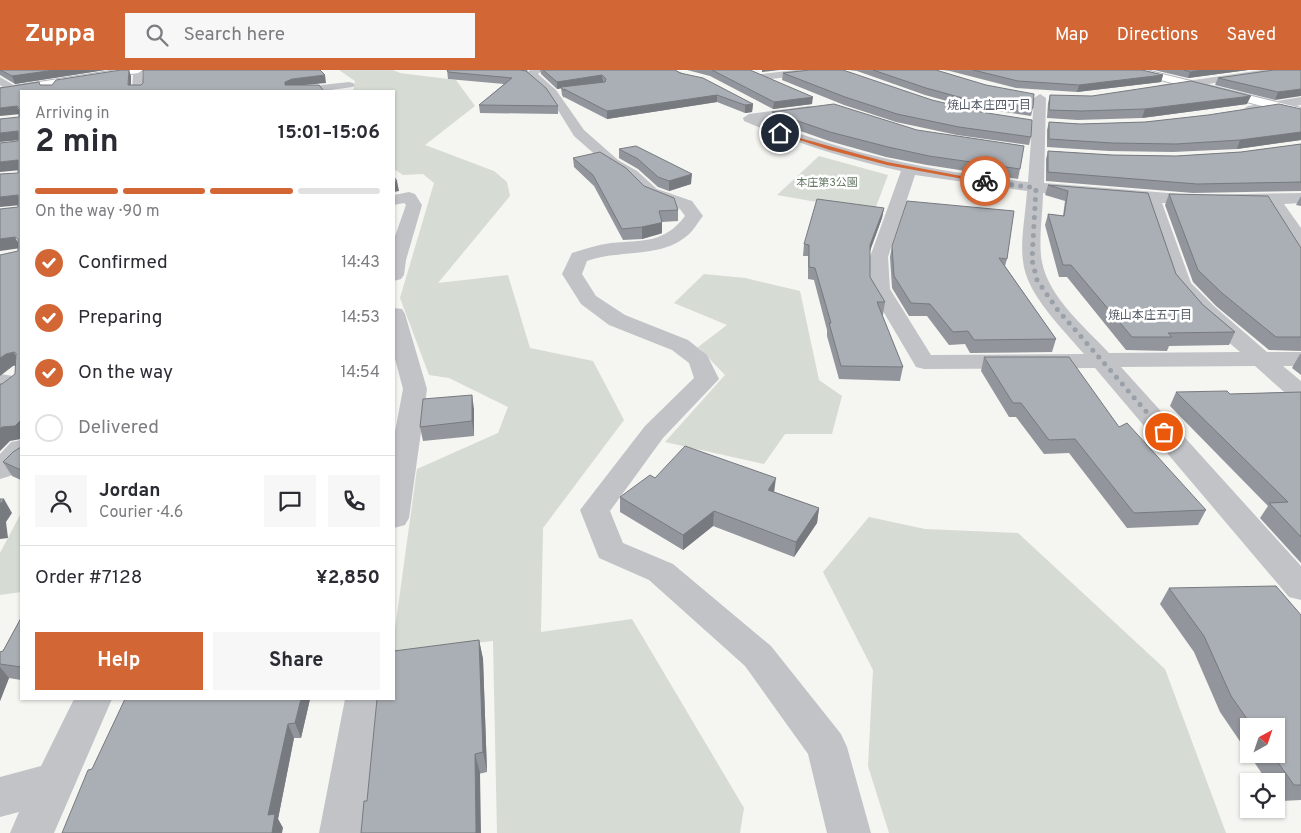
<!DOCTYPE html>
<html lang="en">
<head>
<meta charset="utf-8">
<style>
	:root { --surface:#fff; --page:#f7f7f7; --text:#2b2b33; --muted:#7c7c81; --line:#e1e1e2; --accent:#d26735 }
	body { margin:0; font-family:Overpass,"Noto Sans JP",sans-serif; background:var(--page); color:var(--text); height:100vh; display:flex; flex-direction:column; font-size:19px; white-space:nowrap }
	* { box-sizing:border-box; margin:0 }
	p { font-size:16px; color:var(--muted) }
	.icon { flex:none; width:28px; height:28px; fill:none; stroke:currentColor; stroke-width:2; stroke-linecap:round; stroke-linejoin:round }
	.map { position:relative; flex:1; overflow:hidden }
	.panel { position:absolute; left:20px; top:20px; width:375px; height:610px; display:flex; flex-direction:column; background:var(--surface); border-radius:0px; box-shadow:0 1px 4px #0004 }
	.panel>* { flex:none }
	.needle { width:32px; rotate:40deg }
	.controls { position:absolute; left:1240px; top:648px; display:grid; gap:10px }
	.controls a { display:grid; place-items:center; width:45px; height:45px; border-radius:0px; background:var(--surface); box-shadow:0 1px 4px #0004; font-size:25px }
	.pin { position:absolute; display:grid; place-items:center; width:42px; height:42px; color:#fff; margin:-21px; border:2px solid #fff; border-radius:50%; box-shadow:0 1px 5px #0007 }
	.courier { position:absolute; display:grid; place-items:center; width:50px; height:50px; margin:-25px; border:4px solid #d26735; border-radius:50%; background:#fff; color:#222; box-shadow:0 1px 6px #0007 }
	.summary em { font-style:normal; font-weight:700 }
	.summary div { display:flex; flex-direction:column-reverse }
	.summary { display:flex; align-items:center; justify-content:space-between; height:85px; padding:0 15px }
	h1 { font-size:32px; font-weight:700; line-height:38px }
	.bar { display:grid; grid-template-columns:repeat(4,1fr); gap:8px 5px; align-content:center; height:60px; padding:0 15px }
	.bar i { height:6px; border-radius:4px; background:var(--line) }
	.bar .active { background:var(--accent) }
	.bar p { grid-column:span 4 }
	.line { display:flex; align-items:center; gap:12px; padding:0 15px; border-top:1px solid var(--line) }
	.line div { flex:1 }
	.round { display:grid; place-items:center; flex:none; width:52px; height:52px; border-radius:0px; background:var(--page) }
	ol { padding:0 15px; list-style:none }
	li { display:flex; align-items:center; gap:15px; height:55px }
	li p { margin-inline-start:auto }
	li .icon { padding:5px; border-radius:50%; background:var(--accent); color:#fff; stroke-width:4 }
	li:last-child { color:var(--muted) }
	li i { width:28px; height:28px; border:2px solid var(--line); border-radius:50% }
	.action { display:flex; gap:10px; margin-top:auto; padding:10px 15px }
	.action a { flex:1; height:58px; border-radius:0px; background:var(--accent); color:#fff; font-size:20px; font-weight:700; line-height:58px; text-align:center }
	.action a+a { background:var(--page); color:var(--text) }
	header { display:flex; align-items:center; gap:30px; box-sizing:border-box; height:70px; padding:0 25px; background:var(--accent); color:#fff }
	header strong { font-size:24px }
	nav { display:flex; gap:28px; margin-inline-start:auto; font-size:18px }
	.search { width:350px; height:45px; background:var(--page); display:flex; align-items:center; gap:12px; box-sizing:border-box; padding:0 18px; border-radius:0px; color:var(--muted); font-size:19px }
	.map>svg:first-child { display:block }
</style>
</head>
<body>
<header>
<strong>Zuppa</strong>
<div class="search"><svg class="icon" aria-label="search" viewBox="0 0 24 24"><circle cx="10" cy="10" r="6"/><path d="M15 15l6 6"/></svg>Search here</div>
<nav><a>Map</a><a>Directions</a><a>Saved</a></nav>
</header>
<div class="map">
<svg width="1301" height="763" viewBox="0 0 1301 763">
	<rect width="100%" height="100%" fill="#f5f5f2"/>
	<path fill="#d6dbd3" d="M339,0H393L400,3L456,10L475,36L425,75L494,101L507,112L510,126L438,213L508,205L530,278L593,291L624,350L543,458L541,562L632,549L744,738L740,763H497L493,571L394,582V566L417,399L498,363L508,337L449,308L429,305L400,228L434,113L423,104L403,105L394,99V21H353L355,11Z
		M819,86L888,105L874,142L777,125Z
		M704,204L745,208L800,221L819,310L842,326L832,364H785L764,394L665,372L725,305L698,277L727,255L674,233Z
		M21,443V522L0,525V483Z
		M869,447L925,459L1018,463L1165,599L1226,763H889L868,696L873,600L823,502Z"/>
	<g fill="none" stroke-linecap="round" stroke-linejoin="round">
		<defs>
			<path id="secondary" d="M117,0H143L138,3L0,24V18Z
				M1128,0H1146L1301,38V46L1129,2Z"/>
		</defs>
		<use href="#secondary" stroke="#b3b7bb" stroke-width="2"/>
		<path fill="#c1c3c7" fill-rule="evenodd" d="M128,0L142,2L144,21H132L133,5Z
			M530,0H542L538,4L556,20L584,60L618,90L637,101L657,119L692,131L703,146C698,152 694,160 688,165C661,189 620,179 587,191L582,204L596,226L625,245L688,270L707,285L719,309L663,368L610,441L623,473L673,494L771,576L841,664L847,677L871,763H827L808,684L745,596L649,510L599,488L580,440L645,356L694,308L689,293L672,280L609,255L581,234L562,204L572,183C585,179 597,175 611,173C642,170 664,174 685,146L680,139L645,125L627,107L608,96L574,66L548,24L526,4Z
			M795,0H829L824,3L761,10L756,7L761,4Z
			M1262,0H1289L1284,3L1160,21L1154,18L1160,15Z
			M0,7L17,17L19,19L17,21H9L0,15Z
			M349,12L353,13L355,15L353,17L323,21H288L294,18Z
			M1040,24L1046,28L1044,113L1193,125L1301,123V133L1284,134L1301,158V178L1295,177L1274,143L1264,135L1162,133L1191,213L1215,237L1267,282H1301V296H1283L1301,311V331L1292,329L1255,296L1121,297L1301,496V530L1289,527L1095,298L924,299L916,297L870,219V187L901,101C847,89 796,73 744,51L743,48L749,44L809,36L813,37L815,40L813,43L764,50C849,85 937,102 1028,112L1034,28ZM915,105L1027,121C1026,141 1020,171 1023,191C1026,224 1063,259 1084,284L931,285L890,219L888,187ZM1043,123L1145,132L1172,215L1199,247L1240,282L1109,283C1085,257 1049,228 1042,192C1038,174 1043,142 1043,123Z
			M1301,27V35L1248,44L1242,40L1248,36Z
			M409,122L415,124L422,135L406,190L404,205L401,209L394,211V169L406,135L404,133L394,135V125Z
			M394,238L402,239L405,244L427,319L409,448L405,455L394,458V367L403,319L394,285Z
			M0,304L20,307L21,315L11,319L0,318Z
			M21,370V394L10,406L0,409V384L11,372Z
			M74,629H112L54,763H10L19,742L0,747V707L41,696Z
			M345,629H383L363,763H319Z"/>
		<use href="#secondary" fill="#fff" fill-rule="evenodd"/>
	</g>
	<path fill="#92969c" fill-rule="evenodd" d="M0,0H105L15,14L0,5Z
		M447,0H528L527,1L558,36V44L480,43L479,35L504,14L448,9Z
		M540,0H675L753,34L752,42L745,43L717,32L607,49L564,27V28L562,25L561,18L557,19L541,4Z
		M687,0H750L812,34L773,39L710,6Z
		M848,0H936L1033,38L1031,46L965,36L925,25L857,1Z
		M942,0H1142L1163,5L1161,12L1077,22L1016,18L950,1Z
		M1154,0H1248L1188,8Z
		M1301,0L1275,30L1215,15L1218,8Z
		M783,3L1031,67L1029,75L957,65L896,52L844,35L782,10Z
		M1050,25L1247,34L1142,48L1078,50L1047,48L1048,33Z
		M1301,39V70L1237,79L1173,82L1109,81L1047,77V60L1049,52L1080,54L1145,52Z
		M772,42L1020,99L1018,109L927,95L886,87L829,71L772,51Z
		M1301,74V121L1193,123L1046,111V89L1048,81L1112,85L1176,86L1241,82Z
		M619,79L691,114L669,121L658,117L638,99L619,88Z
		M573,88L644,116L678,140V151L662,152V163L660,164L642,169L623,170L594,116L574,97Z
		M1048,115L1148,123L1176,204L1203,235L1235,262L1229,275L1169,276L1167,281L1126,280L1067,207H1059L1045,155L1048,144L1063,146L1065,131L1045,125Z
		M1169,124L1301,178V281L1269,280L1216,236L1193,212L1165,135Z
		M1301,126V136L1296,135Z
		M884,138L882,148L870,181V207L885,232L883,245H882L903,297L900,311L839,309L827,266V260L814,210L808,209V186H803L804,174Z
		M892,176L1007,189L1005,196L1056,269L1052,282L970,283L965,274L949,275L927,246H909L892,218L890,187Z
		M1300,284H1301V305L1292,298Z
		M984,287L1119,357L1206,440L1198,455L1127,458L1069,383L1044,384L1016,347H1009L981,301Z
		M1176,322L1230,324L1301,322V493L1260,448L1268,436L1170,336Z
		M474,339V366L423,371L420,357Z
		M21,377V410L12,406L3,392Z
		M655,408L775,422L819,438L817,453L794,487L713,456L683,480L620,442V427Z
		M1169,518L1301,545V730L1281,731L1276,724V711H1267L1220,642L1194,582L1160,534ZM1249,656H1276V684H1249Z
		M21,548V610L9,608L0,631V582L3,581Z
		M479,570L483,589L487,702L367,731Z
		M310,629L301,668H294L278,749L283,758L92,699Z"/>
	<path fill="#777a7f" d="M55,0H105L15,14L12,6Z
		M129,0L131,6V21L128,15Z
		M762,0H780L762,2Z
		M1202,0H1248L1188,8L1190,2Z
		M325,5L326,13L294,16L285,15V12L292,9Z
		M602,5L603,12L557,19V12Z
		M1163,5L1161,12L1077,22L1079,15Z
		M1301,19V26L1275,30L1278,22Z
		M717,25V32L607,49V41Z
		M1251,26L1247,34L1142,48L1145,39Z
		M813,27L812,34L773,39L774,32Z
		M753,34L752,42L745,43V35Z
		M17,36L21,44L0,46V38Z
		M18,61L21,70L0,72V63Z
		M1301,62V70L1237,79L1240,70Z
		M18,90L21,100L0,102V92Z
		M692,104L691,114L669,121V111Z
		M397,111L399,121L394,122V112Z
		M18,125L21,135L0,137V127Z
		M884,138L882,148L868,186L870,175Z
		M662,152V163L642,169V157Z
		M15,167L21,178L0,181V169Z
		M14,282L21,294L13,296L0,306V288L6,284Z
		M472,325L474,339V366L472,351Z
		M21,350V369L10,371L0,381V359L2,357Z
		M776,408L774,423L768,420Z
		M4,429L12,443L6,452L8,468L0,469V434Z
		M819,438L817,453L794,487L796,472Z
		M714,441L713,456L683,480V465Z
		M479,570L483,589L487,702L483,682Z
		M0,597L9,608L0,631Z
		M301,629H310L301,668L295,653Z
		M288,654L294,668L278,749L283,758L282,763H272L268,745Z
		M475,684L480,703L481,763H476Z"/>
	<path fill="#aaafb5" stroke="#777a7f" d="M0,0H55L12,6Z
		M121,0H129L128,15H141L143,13V0H320L325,5L292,9L285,12V15H319L324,21H21V350L15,356L2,357L0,359V314H2L15,304L16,283L14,282L6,284L0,288V185L18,181V169L15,167L0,169V139L18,137V125L0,127V104L18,103V90L0,92V73L18,71V61L0,63V49L19,47V38L17,36L0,38V18L39,12L40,15H52L56,10Z
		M447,0H520L526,1L546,18L558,36L479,35L512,8L448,2Z
		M543,0H675L680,3L703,8L753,34L745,35L717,25L607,41L564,19V21L561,17L605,12L606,9L602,5L557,12Z
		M712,0H750L813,27L774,32Z
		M810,0H843L932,30L981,42L1032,50L1031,67L959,57L897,44L845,27L783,3Z
		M873,0H936L986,15L1034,24L1033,38L966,29L926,18Z
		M973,0H1142L1163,5L1079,15L1018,11Z
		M1184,0H1202L1190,2Z
		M1274,0H1301V19L1278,22L1218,8Z
		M1191,11L1251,26L1145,39L1081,41L1049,40L1050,25L1092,26Z
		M834,34L917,60L1024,76L1020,99L929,86L888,77L830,62L772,42Z
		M1279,34L1301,39V62L1240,70L1176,74L1112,73L1049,69V52L1080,54L1145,52L1208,45Z
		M1301,74V112L1197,114L1048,102V81L1112,85L1176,86L1241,82Z
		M636,76L692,104L669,111L658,107L638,89L619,79Z
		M600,82L626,98L644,116L674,128L678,140L659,141L662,152L660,153L642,157L622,159L593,105L573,88Z
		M394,107L397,111L394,112Z
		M1048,115L1148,123L1176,204L1203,235L1235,262L1168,263L1172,267H1132L1071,195H1063L1048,144L1064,146L1068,121Z
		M1169,124L1268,126L1301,178V267H1276L1222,223L1198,200Z
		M817,129L884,138L870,175V207L885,232H877L903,297L841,296L829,253H831L815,198L809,197V175L804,174Z
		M907,131L1014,141L1007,189L999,188L1056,269L974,270L968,261L953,262L930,234L911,233L894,206L892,176Z
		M984,287H1069L1119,357L1127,353L1206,440L1134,443L1075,369L1049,370L1021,333H1013Z
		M1227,321L1230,324L1301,322V467L1269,433L1288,432L1176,322Z
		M472,325V351L420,357L423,329Z
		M685,376L776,408L768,420L819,438L796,472L714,441L683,465L620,427L650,405L655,408Z
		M21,377V400L3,392L13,382Z
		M0,429H4L0,434Z
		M1276,516L1301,545V715H1294L1272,684H1276V656H1252L1231,626L1204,566L1169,518Z
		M21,548V597L0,594V582L3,581Z
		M479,570L483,682L475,684L476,763H361L364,731H367L377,629H394V581Z
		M125,629H301L295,653L288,654L268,745L275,744L272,763H62L88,700L92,699Z"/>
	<path fill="#d26735" d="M778,62L887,92L988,111L985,113L887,95L830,80L778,63Z"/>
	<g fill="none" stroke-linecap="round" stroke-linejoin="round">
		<path stroke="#99a0a8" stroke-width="5" stroke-dasharray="0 9" d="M985,111L1036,118L1032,190L1037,210L1057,239L1164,362"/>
	</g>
	<g text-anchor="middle" stroke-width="5" stroke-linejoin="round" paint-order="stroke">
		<g font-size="11" fill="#677865" stroke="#fff">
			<text x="827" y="116">本庄第3公園</text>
		</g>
		<g font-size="12" fill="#545c66" stroke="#fff">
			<text x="989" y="39">焼山本庄四丁目</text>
			<text x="1150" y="249">焼山本庄五丁目</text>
		</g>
	</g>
</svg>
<div class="controls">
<a><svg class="needle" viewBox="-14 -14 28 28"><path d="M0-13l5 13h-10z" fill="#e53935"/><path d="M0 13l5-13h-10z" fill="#7c7c81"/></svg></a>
<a><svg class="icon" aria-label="locate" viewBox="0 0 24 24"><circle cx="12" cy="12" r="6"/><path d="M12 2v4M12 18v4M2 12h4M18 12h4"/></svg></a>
</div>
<div class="pin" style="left:1164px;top:362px;background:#ea580c"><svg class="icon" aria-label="bag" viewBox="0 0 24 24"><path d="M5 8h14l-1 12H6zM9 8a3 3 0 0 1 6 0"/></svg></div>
<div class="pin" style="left:780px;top:63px;background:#1f2937"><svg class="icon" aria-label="home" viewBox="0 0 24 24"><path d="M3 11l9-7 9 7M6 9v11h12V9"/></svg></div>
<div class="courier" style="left:985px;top:111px"><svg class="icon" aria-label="bike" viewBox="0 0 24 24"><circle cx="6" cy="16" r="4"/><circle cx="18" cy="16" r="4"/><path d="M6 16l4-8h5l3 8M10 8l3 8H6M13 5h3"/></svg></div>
<section class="panel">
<div class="summary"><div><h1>2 min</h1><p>Arriving in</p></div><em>15:01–15:06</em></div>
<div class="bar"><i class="active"></i><i class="active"></i><i class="active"></i><i></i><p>On the way · 90 m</p></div>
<ol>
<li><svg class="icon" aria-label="check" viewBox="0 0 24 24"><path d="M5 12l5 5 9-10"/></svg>Confirmed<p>14:43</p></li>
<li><svg class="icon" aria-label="check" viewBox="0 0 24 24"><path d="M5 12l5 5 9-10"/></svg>Preparing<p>14:53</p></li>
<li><svg class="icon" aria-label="check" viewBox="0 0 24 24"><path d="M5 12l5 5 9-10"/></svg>On the way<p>14:54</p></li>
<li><i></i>Delivered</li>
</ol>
<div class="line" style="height:90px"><a class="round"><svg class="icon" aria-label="person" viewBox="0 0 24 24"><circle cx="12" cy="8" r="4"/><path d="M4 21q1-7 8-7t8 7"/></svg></a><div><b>Jordan</b><p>Courier · 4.6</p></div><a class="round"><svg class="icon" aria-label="chat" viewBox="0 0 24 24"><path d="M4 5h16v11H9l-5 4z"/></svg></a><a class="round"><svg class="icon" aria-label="phone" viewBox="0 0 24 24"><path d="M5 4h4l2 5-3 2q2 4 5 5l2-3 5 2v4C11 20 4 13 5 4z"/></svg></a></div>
<div class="line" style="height:65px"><div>Order #7128</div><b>¥2,850</b></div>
<div class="action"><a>Help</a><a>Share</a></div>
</section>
</div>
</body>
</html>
